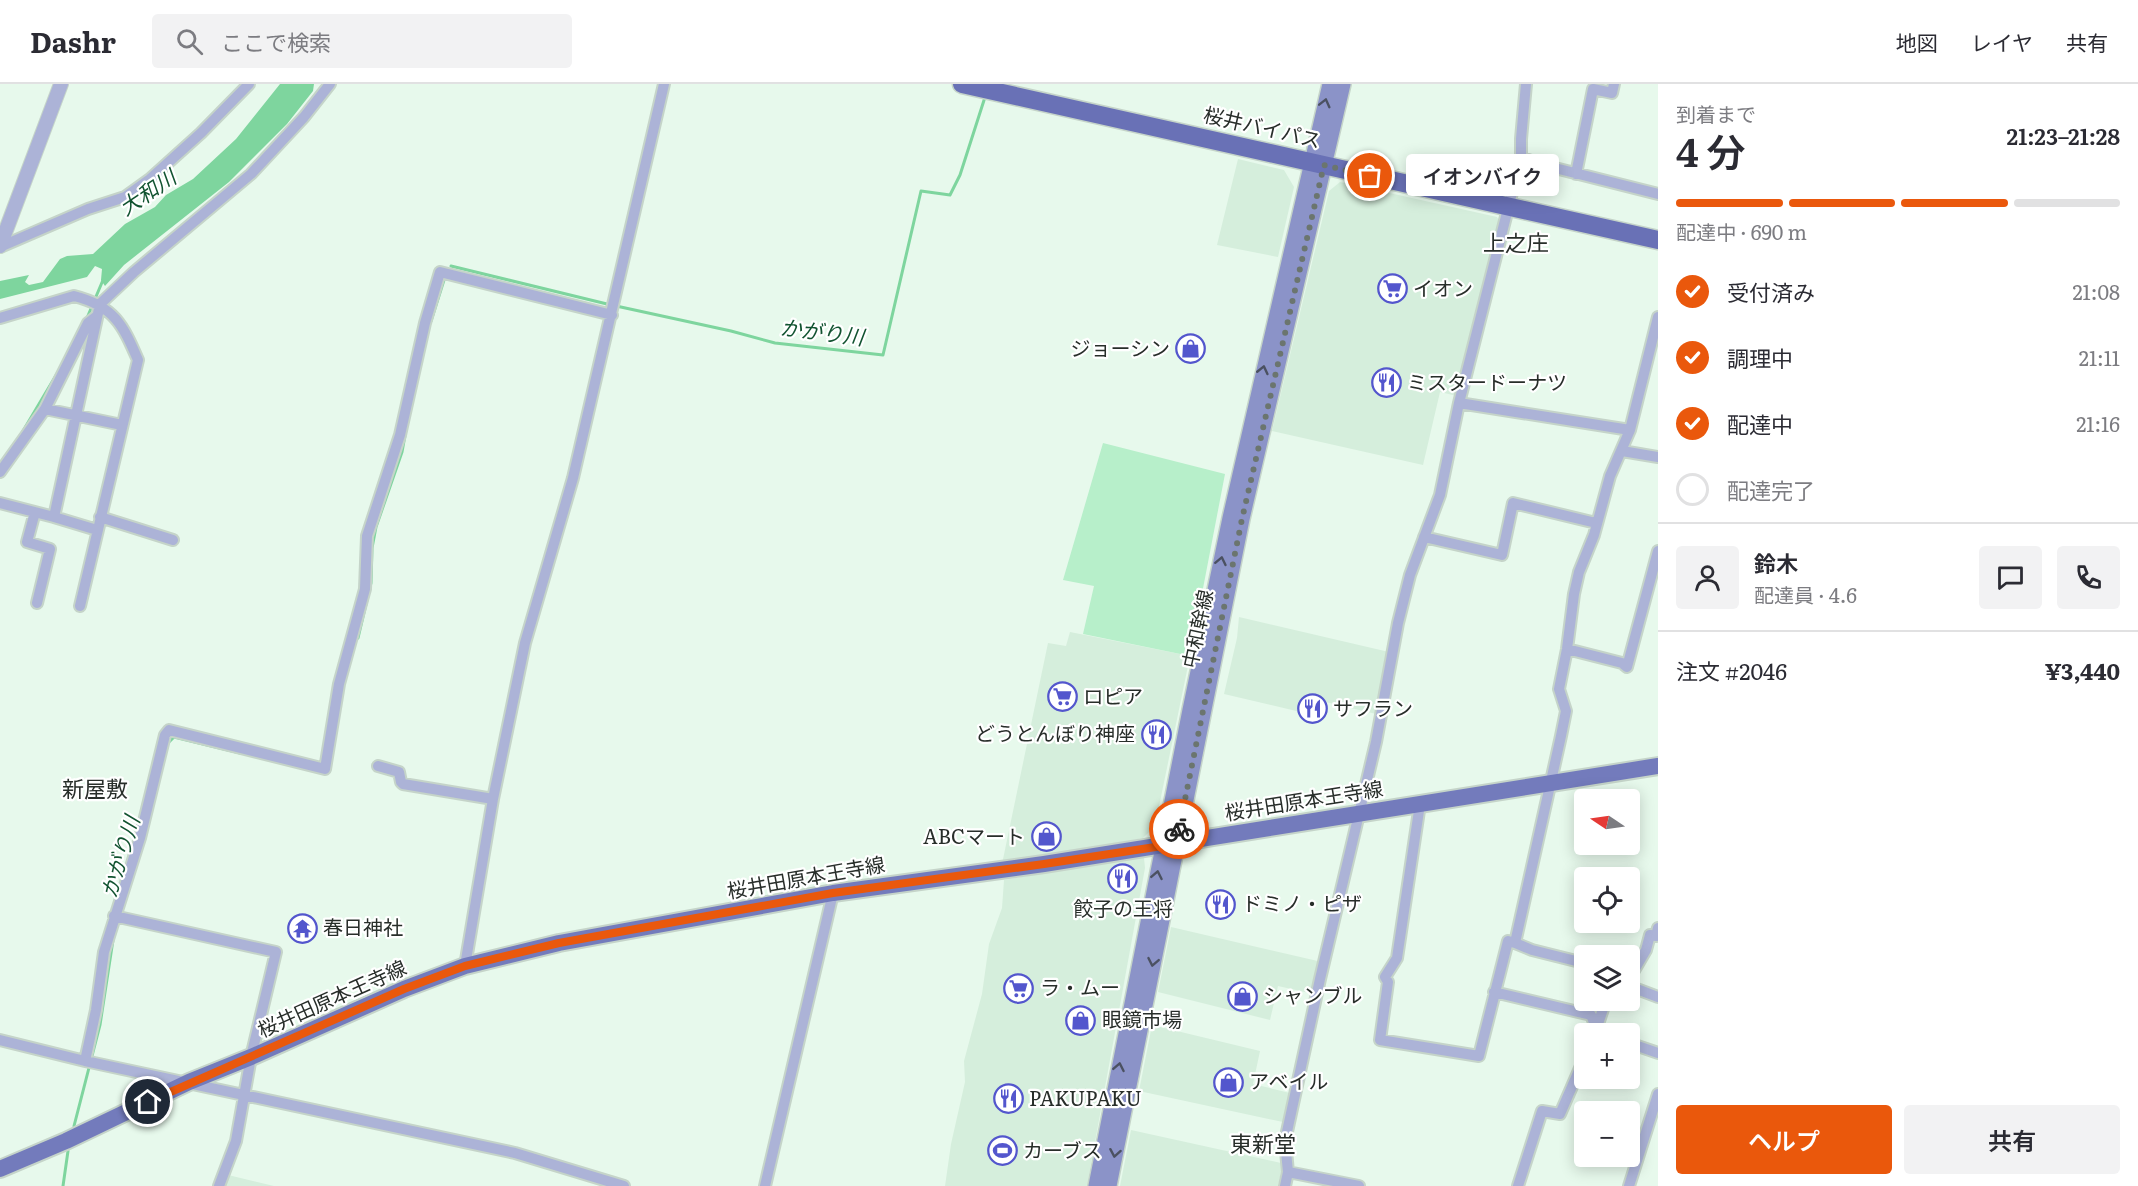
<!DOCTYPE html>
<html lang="ja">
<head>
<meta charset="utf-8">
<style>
	:root { --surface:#fff; --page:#f2f2f3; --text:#2b2b33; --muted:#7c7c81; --line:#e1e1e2; --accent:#ea580c }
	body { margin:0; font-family:Literata,"Noto Sans JP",serif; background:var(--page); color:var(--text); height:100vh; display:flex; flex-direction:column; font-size:22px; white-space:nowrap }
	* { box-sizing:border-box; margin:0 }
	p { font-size:20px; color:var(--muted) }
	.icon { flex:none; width:33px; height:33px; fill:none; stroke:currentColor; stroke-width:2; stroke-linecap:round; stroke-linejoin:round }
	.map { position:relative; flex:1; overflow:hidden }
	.panel { display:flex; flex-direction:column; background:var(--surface); width:480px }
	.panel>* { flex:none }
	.needle { width:39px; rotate:283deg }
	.buttons { position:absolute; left:1574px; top:705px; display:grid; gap:12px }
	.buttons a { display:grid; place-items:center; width:66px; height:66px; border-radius:6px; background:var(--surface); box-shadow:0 3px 15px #0003; font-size:30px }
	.pin { position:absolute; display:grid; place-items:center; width:51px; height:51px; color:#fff; margin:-26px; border:3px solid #fff; border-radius:50%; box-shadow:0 2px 6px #0007 }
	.courier { position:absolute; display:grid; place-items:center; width:60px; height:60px; margin:-30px; border:4px solid #ea580c; border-radius:50%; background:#fff; color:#222; box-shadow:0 2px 8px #0007 }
	.bubble { position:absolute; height:42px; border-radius:6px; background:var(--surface); box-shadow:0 3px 15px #0003; font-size:20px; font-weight:600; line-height:42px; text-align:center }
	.overview em { font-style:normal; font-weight:600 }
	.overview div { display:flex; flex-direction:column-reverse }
	.overview { display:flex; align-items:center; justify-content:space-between; height:102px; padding:0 18px }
	h1 { font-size:39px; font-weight:600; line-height:45px }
	.bar { display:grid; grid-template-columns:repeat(4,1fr); gap:9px 6px; align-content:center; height:72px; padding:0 18px }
	.bar i { height:8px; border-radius:4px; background:var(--line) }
	.bar .selected { background:var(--accent) }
	.bar p { grid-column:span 4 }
	.line { display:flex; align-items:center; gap:15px; padding:0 18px; border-top:2px solid var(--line) }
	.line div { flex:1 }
	.round { display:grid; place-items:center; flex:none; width:63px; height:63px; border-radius:6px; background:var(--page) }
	ol { padding:0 18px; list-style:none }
	li { display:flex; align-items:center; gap:18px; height:66px }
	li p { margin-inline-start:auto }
	li .icon { padding:6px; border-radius:50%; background:var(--accent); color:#fff; stroke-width:4 }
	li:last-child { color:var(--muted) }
	li i { width:33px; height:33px; border:3px solid var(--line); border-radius:50% }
	.action { display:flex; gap:12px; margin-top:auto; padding:12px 18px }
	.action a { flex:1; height:69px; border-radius:6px; background:var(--accent); color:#fff; font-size:24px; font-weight:600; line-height:69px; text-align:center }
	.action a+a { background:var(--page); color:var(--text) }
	header { display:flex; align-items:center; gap:36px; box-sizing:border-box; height:84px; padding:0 30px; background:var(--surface); border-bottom:2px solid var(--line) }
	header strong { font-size:28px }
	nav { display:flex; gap:33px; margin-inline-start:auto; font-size:21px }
	.search { width:420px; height:54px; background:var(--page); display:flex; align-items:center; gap:15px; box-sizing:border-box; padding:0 21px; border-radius:6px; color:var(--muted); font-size:22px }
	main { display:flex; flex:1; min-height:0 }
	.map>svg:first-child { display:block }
</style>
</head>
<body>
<header>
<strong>Dashr</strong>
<div class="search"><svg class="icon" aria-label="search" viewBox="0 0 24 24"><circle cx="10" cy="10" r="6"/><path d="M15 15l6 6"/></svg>ここで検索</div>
<nav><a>地図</a><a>レイヤ</a><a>共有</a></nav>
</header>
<main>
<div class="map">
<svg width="1658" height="1102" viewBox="0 0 1658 1102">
	<rect width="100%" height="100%" fill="#e7f9ec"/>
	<path fill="#d5eedc" d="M1238,75L1284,86L1294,103L1278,173L1217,161Z
		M1340,98L1497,133L1500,138L1457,312L1440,308L1423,381L1272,347L1329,107Z
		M1239,533L1389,568L1376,630L1313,615L1309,630L1224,610L1237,554Z
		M1070,548L1190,572L1155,742L1143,754L1002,780L1048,559L1066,562Z
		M1141,772L1144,774L1145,784L1087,1102H945L951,1060L965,998L964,977L982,910L989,860L1002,824L1004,796Z
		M1171,843L1322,878L1314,910L1278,902L1270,936L1158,908Z
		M1152,941L1260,967L1253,1000L1290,1009L1283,1038L1139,1007Z
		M1131,1046L1281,1079V1088L1278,1102H1120Z
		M224,1090L274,1102H221Z"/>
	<path fill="#b7efca" d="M1103,359L1225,390L1190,572L1083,550L1094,502L1063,496Z"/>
	<path fill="#7ed59e" d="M280,0H314L313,7L287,40L229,98L124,181L105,202L101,196L102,185L95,182L87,193L0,215V197L29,191L25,198L29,201L43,198L60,175L67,172L93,170L125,140L155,123L166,111L193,95L236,55Z"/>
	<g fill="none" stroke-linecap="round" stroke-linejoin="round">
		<path stroke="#7ed59e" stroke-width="3" d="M451,182L607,220L731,247L775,259L883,271L921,107L950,111L960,91L986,10
			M87,234L103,196
			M431,237L444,196
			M23,347L58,288
			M358,554L371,499L372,464L376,443L402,368L406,346
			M167,660L174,653L240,669
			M74,1042L100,941L113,856
			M63,1102L68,1067"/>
		<defs>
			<path id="minor" d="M1521,73L1539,80L1658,110
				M1576,90L1593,5L1612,9L1614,0
				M0,163L88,125L125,113L150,95L201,49L249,0
				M0,234L74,212C114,222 123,241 138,276L80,522
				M1459,319L1630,346
				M45,325L122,341
				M1622,367L1658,373
				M0,388L45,325L88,239L97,232
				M0,419L54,433L97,446
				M35,428L27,458L50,465L37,519
				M54,433L100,220L134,188L251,90L304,33L330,0
				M100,433L173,456
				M1424,453L1502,471L1513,419L1596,439
				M1567,565L1622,579L1627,583L1658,467
				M378,682L399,688L401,698L403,700L493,715
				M1420,720L1397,874L1385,893L1388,898L1380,956L1479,972L1508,857L1515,859L1561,652L1566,627L1559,605L1567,565L1574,510L1579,488L1594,451L1610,392L1630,346L1658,233
				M114,832L276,868L251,973L236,1057L219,1102
				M1515,859L1532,866L1584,879
				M465,882L493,715L525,559L573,394L664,0
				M1629,895L1646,866L1650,851L1656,852L1658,844
				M1629,902L1658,913
				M1494,908L1591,931L1597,946L1604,950
				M1595,949L1606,916
				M0,956L85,977L515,1069L624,1102
				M1629,959L1658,969
				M85,977L96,926L104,868L140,754L165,651L169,646L325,685L339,600L365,505L367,452L400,351L425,239L440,188L612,231
				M1288,1088L1359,1102
				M765,1102L833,809
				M1285,1102L1288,1088L1285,1057L1320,895L1376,658L1398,539L1410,491L1440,411L1459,319L1521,73V55L1526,0
				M1518,1102L1542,1027L1560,1030L1584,975
				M1629,1102L1658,1010"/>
			<path id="tertiary" d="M0,162L61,0"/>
			<path id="secondary" d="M1096,1102L1190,626L1230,434L1330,0
				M1109,1102L1242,435L1343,0"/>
			<path id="primary" d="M0,1085L66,1057L189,998L251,973L404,905L465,882L559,859L833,809L1044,780L1658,682"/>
			<path id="trunk" d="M962,0L1658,156"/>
		</defs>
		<use href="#minor" stroke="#c5d4c9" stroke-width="14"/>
		<use href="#tertiary" stroke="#c5d4c9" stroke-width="16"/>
		<use href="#secondary" stroke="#c5d4c9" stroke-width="18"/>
		<use href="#primary" stroke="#c5d4c9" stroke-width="20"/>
		<use href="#trunk" stroke="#c5d4c9" stroke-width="21"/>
		<use href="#minor" stroke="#acb3d7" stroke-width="10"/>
		<use href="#tertiary" stroke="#acb3d7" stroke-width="14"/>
		<use href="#secondary" stroke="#8b93c8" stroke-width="15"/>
		<use href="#primary" stroke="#737bbc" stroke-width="16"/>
		<use href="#trunk" stroke="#6971b6" stroke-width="18"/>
	</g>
	<defs><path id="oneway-chevron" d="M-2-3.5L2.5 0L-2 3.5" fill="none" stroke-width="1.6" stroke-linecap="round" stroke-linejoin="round" transform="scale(1.5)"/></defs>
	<g stroke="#4b5161">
		<use href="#oneway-chevron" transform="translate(1325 19) rotate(-76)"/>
		<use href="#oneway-chevron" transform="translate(1263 286) rotate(-77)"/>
		<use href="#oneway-chevron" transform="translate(1221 477) rotate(-78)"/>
		<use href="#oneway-chevron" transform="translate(1157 791) rotate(-79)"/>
		<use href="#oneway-chevron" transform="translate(1153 878) rotate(101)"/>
		<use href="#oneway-chevron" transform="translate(1119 983) rotate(-79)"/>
		<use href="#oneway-chevron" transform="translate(1115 1069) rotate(100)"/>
	</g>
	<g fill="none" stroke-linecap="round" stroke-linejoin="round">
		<path stroke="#6b756e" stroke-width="6" stroke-dasharray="0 10.8" d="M1179,745L1242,435L1324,81L1370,92"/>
		<path stroke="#ea580c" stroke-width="8" d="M148,1018L404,905L465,882L559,859L833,809L1044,780L1162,762L1176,759L1179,745"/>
	</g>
	<defs>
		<symbol id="supermarket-ring" viewBox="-11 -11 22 22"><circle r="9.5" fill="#fff" stroke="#5356cd" stroke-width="1.5"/><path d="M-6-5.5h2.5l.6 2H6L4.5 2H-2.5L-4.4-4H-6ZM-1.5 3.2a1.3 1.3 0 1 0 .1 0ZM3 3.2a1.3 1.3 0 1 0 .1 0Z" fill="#5356cd"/></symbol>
		<symbol id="shop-ring" viewBox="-11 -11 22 22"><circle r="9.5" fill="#fff" stroke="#5356cd" stroke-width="1.5"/><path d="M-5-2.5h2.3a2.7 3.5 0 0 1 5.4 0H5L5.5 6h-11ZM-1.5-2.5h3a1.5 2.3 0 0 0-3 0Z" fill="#5356cd"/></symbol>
		<symbol id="restaurant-ring" viewBox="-11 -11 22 22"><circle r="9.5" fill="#fff" stroke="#5356cd" stroke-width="1.5"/><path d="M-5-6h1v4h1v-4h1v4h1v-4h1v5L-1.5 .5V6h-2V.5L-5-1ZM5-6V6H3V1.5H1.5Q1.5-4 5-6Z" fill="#5356cd"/></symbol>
		<symbol id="temple-ring" viewBox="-11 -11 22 22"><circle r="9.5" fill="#fff" stroke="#5356cd" stroke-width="1.5"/><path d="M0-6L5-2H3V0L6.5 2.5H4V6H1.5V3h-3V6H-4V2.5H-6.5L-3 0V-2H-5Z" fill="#5356cd"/></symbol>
		<symbol id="stadium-ring" viewBox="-11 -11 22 22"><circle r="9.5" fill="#fff" stroke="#5356cd" stroke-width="1.5"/><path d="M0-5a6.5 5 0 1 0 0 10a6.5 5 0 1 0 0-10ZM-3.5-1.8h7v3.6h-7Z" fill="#5356cd"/></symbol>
	</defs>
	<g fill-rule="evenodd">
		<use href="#supermarket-ring" x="1376" y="188" width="33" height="33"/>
		<use href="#shop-ring" x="1174" y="248" width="33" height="33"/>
		<use href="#restaurant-ring" x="1370" y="282" width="33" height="33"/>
		<use href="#supermarket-ring" x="1046" y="596" width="33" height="33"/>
		<use href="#restaurant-ring" x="1296" y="608" width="33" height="33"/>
		<use href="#restaurant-ring" x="1140" y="634" width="33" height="33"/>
		<use href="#shop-ring" x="1030" y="736" width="33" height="33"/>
		<use href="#restaurant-ring" x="1106" y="778" width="33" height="33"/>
		<use href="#restaurant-ring" x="1204" y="804" width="33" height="33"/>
		<use href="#temple-ring" x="286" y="828" width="33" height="33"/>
		<use href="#supermarket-ring" x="1002" y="888" width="33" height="33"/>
		<use href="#shop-ring" x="1226" y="896" width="33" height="33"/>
		<use href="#shop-ring" x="1064" y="920" width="33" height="33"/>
		<use href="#shop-ring" x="1212" y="982" width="33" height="33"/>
		<use href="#restaurant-ring" x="992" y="998" width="33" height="33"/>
		<use href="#stadium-ring" x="986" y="1050" width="33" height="33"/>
	</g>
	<g text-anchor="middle" stroke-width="4.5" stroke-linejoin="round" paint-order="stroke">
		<g font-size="20" fill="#282e2a" stroke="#fff">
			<text transform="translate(1262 44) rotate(13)" y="7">桜井バイパス</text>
			<text transform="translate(1198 545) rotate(-78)" y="7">中和幹線</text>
			<text transform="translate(1304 717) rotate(-9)" y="7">桜井田原本王寺線</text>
			<text transform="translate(806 794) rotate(-10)" y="7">桜井田原本王寺線</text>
			<text transform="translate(332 915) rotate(-24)" y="7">桜井田原本王寺線</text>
		</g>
		<g font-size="20" fill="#282e2a" stroke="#fff" text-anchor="start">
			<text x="1413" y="212">イオン</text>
			<text x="1170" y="272" text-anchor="end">ジョーシン</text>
			<text x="1407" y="306">ミスタードーナツ</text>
			<text x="1083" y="620">ロピア</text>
			<text x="1333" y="632">サフラン</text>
			<text x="1135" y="657" text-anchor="end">どうとんぼり神座</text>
			<text x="1025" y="760" text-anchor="end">ABCマート</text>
			<text x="1242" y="827">ドミノ・ピザ</text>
			<text x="1123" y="832" text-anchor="middle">餃子の王将</text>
			<text x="323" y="851">春日神社</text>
			<text x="1040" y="911">ラ・ムー</text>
			<text x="1263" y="919">シャンブル</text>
			<text x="1102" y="943">眼鏡市場</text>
			<text x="1249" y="1005">アベイル</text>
			<text x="1029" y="1022">PAKUPAKU</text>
			<text x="1023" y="1074">カーブス</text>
		</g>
		<g font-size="21" font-style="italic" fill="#115330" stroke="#fff">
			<text transform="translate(148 109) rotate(-34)" y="7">大和川</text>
			<text transform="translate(822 249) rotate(7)" y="7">かがり川</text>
			<text transform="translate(121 773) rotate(-73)" y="7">かがり川</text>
		</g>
		<g font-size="22" fill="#282e2a" stroke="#fff">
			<text x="1516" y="167">上之庄</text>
			<text x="95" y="713">新屋敷</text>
			<text x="1263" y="1068">東新堂</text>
		</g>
	</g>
</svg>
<div class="buttons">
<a><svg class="needle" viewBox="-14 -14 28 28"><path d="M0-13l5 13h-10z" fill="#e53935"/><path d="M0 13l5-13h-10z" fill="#7c7c81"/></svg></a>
<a><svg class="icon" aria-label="locate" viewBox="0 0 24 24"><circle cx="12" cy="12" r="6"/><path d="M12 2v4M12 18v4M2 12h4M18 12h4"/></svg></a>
<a><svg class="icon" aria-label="layers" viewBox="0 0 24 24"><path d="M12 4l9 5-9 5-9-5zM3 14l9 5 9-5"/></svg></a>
<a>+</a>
<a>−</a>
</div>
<div class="pin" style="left:1370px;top:92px;background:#ea580c"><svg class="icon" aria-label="bag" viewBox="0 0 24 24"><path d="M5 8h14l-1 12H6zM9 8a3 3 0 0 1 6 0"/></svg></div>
<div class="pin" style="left:148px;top:1018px;background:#1f2937"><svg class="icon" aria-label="home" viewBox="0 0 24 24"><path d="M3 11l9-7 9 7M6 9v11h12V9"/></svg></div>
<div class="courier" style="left:1179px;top:745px"><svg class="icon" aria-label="bike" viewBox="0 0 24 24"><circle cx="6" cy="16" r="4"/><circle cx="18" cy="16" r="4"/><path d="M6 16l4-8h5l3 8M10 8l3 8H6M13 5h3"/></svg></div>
<div class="bubble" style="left:1406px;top:70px;width:153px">イオンバイク</div>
</div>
<section class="panel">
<div class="overview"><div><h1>4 分</h1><p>到着まで</p></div><em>21:23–21:28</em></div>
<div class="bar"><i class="selected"></i><i class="selected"></i><i class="selected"></i><i></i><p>配達中 · 690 m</p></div>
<ol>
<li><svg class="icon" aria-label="check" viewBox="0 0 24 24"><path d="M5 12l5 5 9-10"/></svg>受付済み<p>21:08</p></li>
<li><svg class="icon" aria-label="check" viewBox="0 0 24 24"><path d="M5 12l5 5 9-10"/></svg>調理中<p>21:11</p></li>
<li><svg class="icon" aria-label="check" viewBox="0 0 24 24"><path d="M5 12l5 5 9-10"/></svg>配達中<p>21:16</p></li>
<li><i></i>配達完了</li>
</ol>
<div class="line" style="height:108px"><a class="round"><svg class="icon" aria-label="person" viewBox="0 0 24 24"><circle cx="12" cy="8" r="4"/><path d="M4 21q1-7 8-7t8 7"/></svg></a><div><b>鈴木</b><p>配達員 · 4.6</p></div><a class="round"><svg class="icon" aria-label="chat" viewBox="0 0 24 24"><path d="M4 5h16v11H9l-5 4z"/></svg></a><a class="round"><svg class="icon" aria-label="phone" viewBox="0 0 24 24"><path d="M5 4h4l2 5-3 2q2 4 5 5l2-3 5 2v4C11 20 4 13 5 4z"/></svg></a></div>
<div class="line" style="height:78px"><div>注文 #2046</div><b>¥3,440</b></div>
<div class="action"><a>ヘルプ</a><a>共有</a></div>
</section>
</main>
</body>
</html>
